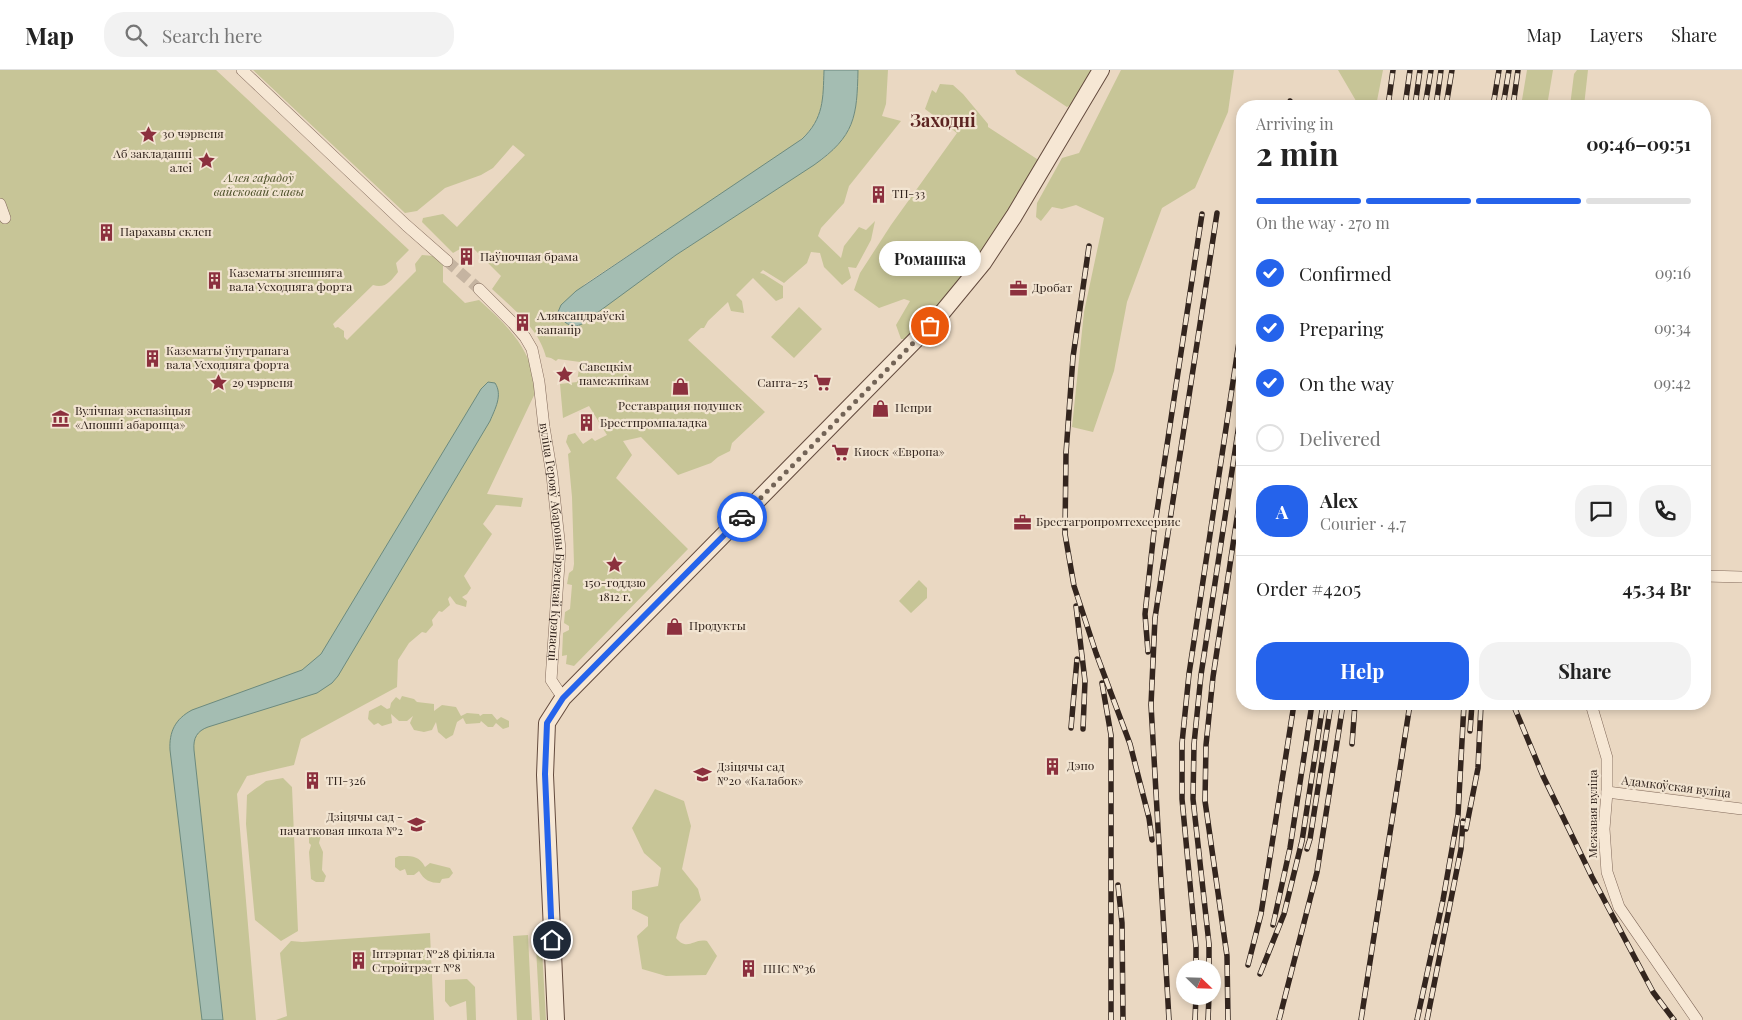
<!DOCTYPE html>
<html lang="en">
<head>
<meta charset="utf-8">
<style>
	:root { --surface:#fff; --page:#f2f2f2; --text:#222; --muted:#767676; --line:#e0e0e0; --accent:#2563eb }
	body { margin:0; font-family:"Playfair Display",serif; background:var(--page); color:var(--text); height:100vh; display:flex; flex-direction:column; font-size:19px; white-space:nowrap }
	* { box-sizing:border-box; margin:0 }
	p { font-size:16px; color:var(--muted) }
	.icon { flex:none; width:28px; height:28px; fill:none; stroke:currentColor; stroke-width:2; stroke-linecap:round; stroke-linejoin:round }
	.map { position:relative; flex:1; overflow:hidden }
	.details { position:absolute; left:1236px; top:30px; width:475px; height:610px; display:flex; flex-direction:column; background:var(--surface); border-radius:20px; box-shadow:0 2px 8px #0003 }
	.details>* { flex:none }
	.needle { width:32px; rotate:113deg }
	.tools { position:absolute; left:1176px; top:890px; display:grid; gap:10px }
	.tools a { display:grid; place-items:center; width:45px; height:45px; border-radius:50%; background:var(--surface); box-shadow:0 2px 8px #0003; font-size:25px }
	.pin { position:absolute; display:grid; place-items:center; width:42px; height:42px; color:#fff; margin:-21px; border:2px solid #fff; border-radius:50%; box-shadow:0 1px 5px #0007 }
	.courier { position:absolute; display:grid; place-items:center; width:50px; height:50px; margin:-25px; border:4px solid #2563eb; border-radius:50%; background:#fff; color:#222; box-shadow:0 1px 6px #0007 }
	.bubble { position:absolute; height:35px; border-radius:18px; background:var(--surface); box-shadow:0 2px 8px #0003; font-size:16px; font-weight:700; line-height:35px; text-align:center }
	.head em { font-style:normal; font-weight:700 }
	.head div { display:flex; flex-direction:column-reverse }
	.head { display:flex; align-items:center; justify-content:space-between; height:85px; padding:0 20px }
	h1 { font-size:32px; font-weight:700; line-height:38px }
	.bar { display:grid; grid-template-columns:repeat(4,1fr); gap:8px 5px; align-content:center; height:60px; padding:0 20px }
	.bar i { height:6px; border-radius:4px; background:var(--line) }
	.bar .current { background:var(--accent) }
	.bar p { grid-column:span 4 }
	.line { display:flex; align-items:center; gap:12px; padding:0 20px; border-top:1px solid var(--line) }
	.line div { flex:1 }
	.round { display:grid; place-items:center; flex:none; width:52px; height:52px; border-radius:20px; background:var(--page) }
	ol { padding:0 20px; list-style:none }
	li { display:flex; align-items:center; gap:15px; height:55px }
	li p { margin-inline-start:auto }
	li .icon { padding:5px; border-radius:50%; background:var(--accent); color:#fff; stroke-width:4 }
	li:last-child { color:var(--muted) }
	li i { width:28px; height:28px; border:2px solid var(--line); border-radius:50% }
	.primary-button { display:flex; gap:10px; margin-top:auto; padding:10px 20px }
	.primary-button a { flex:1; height:58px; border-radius:20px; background:var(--accent); color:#fff; font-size:20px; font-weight:700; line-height:58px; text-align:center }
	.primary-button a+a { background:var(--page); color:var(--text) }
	header { display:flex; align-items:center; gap:30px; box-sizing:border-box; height:70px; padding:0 25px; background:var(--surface); border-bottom:1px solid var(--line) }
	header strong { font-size:24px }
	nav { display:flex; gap:28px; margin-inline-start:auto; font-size:18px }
	.search { width:350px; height:45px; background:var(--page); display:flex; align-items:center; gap:12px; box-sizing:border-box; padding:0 18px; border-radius:20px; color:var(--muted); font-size:19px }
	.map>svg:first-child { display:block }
</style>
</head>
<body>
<header>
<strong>Map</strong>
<div class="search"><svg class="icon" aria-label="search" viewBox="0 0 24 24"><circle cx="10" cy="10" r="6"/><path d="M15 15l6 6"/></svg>Search here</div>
<nav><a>Map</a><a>Layers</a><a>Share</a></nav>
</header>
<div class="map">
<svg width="1742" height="950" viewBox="0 0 1742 950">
	<rect width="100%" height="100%" fill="#ead8c2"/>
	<path fill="#c7c597" d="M0,0H216L409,180L396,193L398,202C391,211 385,219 373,215L333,254L335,258L338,257L344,261V267L347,270L416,201L415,194L422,185L434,186L443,195V212L465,233L479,230C510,258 529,276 537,319L487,424L523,428L521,437L496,435L483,454L492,464L464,506L471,518L467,524L462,527L467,531L466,537L456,534L450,526L448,529L450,535L442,542L439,541L432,550L433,555L426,563L422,562L409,573L398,590L397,617L301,669L294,695L247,706L237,724L256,950H0Z
		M253,0H824C823,40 822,56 787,80L585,214L558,242L561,249L578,255L676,185L824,88C857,60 857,41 858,0H888L886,34L882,46L901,51L849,116L844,133L821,158L818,166L841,188L844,176L859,157L866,160L875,151L871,170L856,198L848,197L851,208L842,215L824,197L820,183L811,182L807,193L784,213L763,200L760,203L764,204L783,216V228L776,231L753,208L736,225L742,231L744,243L731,241L728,232L708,251L704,258H701L688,270L765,342L732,373L730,381L718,387L711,393L678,405L641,367L623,371L632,385L616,408L688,479L574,596L566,594L567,585L562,586L563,563L569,560V556L564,553L565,542L570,539L572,515L567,514L569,503L573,500L574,494L572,427L568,384L571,382L566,372L568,365L575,363L583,374L592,368L595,371L607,365L589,336L563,348L560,314L577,312L580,292L558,289L556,291L551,288L546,287C539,258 512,238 492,219L501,206L474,179H460L453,183L422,152L423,148L443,144L457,157L525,85L513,75L493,98L481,105L445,118L417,141L405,143Z
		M1015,0H1094L1074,33L1067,37L1017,4Z
		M1121,0H1234L1228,42L1195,118L1162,138L1127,232L1114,301L1093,362L1072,357L1084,242L1104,148L1076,135L1062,139L1052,137L1041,151L1036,147L1037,133L1062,88L1079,83Z
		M1338,0H1383L1376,36H1359Z
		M1527,0H1553L1547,36H1521Z
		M1577,0H1588L1584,36H1570L1574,4Z
		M940,14L953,15L963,24L988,54V57L1040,91L996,162L951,223L909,269H901L896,255L910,231L904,229L879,238L854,220L860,203L891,155L957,63L925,39L932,20L936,23Z
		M799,237L822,259L794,288L771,267Z
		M919,510L927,518V528L911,543L899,531Z
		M402,626L414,629L417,632L434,634V641L442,635L456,637L461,646L467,643L479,644L480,646L483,644H492L497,650L501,647L509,651V657L503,659L496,653L493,657H488L481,651L480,653L466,654L463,648L457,652L453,665L446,669L438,662L436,652L432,660L424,662L414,660L410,653L413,646L407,651H399L391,644L392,653L382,656L378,653L374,655L368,649L369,641L381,635L387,639L390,638L391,633L396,627L400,630Z
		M283,708L292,717L298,861L281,871L255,850L246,754L247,725L266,711Z
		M655,719L684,731L691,756L682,799L698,819L701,830L680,854L676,868C688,882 693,868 707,871L717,886L706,905L666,906L642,899L637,866L648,856V847L632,839V821L658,816L661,798L644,783L632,758Z
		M314,759L322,761L319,773L323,782L322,800L326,806L324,812H316L311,809L309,782L311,775L309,773V764Z
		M399,786C411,786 419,785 425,797L430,793L450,798L453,803L449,808L442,809L440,813C430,813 424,810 419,801L414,805H407L405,799L400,801L395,797V788Z
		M535,860H539L541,862L546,950H540Z
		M430,863L434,950H276L287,946L280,883L291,871L302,872Z
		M528,865L532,950H517L513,866Z
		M467,909L475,917L476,950H467L466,931L450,937L445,931V910Z"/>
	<path fill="#a4bdb2" stroke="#6c8a7e" d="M824,0H858C857,47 855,66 814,95L676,185L582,254C572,259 562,253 558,242L561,235L576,221L802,69C824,48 823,29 824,0Z
		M488,312L495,313C503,325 495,339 490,351L338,606L332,613L317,623L208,657C197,661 193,668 194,680L223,950H202L170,680C169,662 175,649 192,640L302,600L321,584L481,319Z"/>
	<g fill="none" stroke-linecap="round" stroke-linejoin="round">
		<path stroke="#c5b4a1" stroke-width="11" stroke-dasharray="11 5.5" stroke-linecap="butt" d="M447,191L479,219"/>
		<defs>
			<g id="street">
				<path d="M242,0L406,155L447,191"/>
				<path d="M0,134L5,148"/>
				<path id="s1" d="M479,219L513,253L525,267L532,279L539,312L544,357L552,405L560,479L551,610L563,628"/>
				<path d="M1705,506L1742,507"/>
				<path d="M1591,634L1607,688V722L1604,759L1607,802L1619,837L1697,950"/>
				<path d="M1607,722L1742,739"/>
			</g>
			<path id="secondary" d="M556,950L545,705L547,653L563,628L941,244L983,193L1014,146L1101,0"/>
		</defs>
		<use href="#street" stroke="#826a5b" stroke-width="12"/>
		<use href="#secondary" stroke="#644b3e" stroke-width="18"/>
		<use href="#street" stroke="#f6e7d4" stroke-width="11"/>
		<use href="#secondary" stroke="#f6e7d4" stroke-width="16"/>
		<defs>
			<path id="rail" d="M1289,36L1290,31
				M1388,36L1393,0
				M1405,36L1410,0
				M1415,36L1420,0
				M1425,36L1431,0
				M1436,36L1441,0
				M1446,36L1452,0
				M1493,36L1499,0
				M1503,36L1509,0
				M1513,36L1518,0
				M1089,176L1073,287L1066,383L1065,464L1074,516L1096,583L1130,674L1149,748L1152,770
				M1076,536L1085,611L1083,659
				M1148,582L1145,544L1154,461L1202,144
				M1102,613L1111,665V950
				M1513,634L1543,706L1592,807L1653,922L1674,950
				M1071,658L1077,589
				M1470,661L1472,634
				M1352,674L1355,634
				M1466,759L1478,698L1481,634
				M1307,779L1310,769L1331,634
				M1118,815L1122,853L1123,950
				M1273,855L1290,778L1312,634
				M1248,895L1261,844L1294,634
				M1196,899V877L1182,729V673L1189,604L1242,252
				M1209,899V874L1193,729L1194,674L1201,605L1242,335
				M1260,904L1284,844L1302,771L1323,634
				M1169,950L1151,635L1155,548L1217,143
				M1195,950L1196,926
				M1208,950L1209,926
				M1228,950L1227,886L1205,731L1206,675L1213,607L1242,415
				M1279,950L1317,802L1343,634
				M1361,950L1410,634
				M1417,950L1443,830L1458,745L1464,634
				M1427,950L1461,779L1463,751"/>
		</defs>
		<use href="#rail" stroke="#33251e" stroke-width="5.5"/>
		<use href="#rail" stroke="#f2e4d1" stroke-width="4" stroke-dasharray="11" stroke-linecap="butt"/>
	</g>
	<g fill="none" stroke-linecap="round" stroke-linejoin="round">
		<path stroke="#736457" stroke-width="5" stroke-dasharray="0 9" d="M742,447L930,256"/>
		<path stroke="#2563eb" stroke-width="6" d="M552,870L545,704L547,653L563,628L742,447"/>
	</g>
	<defs>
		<symbol id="sight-bare" viewBox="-9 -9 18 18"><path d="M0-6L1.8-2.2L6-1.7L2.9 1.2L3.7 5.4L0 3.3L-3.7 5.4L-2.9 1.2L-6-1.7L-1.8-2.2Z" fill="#8c303e" stroke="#f2e4d1" stroke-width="2.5" paint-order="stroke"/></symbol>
		<symbol id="building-bare" viewBox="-9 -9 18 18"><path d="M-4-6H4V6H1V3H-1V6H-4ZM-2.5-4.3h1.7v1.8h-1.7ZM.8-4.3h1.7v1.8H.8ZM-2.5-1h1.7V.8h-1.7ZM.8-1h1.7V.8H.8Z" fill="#8c303e" stroke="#f2e4d1" stroke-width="2.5" paint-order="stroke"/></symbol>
		<symbol id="office-bare" viewBox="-9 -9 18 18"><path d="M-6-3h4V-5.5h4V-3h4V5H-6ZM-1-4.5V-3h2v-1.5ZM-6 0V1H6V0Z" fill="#8c303e" stroke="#f2e4d1" stroke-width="2.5" paint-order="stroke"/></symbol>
		<symbol id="supermarket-bare" viewBox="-9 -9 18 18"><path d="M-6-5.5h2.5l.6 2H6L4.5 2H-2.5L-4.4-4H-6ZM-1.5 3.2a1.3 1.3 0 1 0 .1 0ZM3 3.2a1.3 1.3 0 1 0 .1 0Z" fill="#8c303e" stroke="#f2e4d1" stroke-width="2.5" paint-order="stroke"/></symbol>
		<symbol id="shop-bare" viewBox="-9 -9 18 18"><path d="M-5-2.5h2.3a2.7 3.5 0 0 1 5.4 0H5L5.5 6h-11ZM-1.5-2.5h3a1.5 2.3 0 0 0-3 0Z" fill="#8c303e" stroke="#f2e4d1" stroke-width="2.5" paint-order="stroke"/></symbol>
		<symbol id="museum-bare" viewBox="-9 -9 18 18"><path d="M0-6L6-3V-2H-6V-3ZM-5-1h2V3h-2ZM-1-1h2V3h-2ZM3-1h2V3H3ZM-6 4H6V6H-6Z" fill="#8c303e" stroke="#f2e4d1" stroke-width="2.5" paint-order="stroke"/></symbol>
		<symbol id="school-bare" viewBox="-9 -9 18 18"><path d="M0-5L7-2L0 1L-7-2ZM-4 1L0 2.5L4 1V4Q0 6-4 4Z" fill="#8c303e" stroke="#f2e4d1" stroke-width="2.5" paint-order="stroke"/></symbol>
	</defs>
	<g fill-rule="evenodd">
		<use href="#sight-bare" x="136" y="52" width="25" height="25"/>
		<use href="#sight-bare" x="194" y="78" width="25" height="25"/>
		<use href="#building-bare" x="866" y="112" width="25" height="25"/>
		<use href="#building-bare" x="94" y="150" width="25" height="25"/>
		<use href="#building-bare" x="454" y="174" width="25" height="25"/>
		<use href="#building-bare" x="202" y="198" width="25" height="25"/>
		<use href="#office-bare" x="1006" y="206" width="25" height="25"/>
		<use href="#building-bare" x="510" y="240" width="25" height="25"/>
		<use href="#building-bare" x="140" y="276" width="25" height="25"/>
		<use href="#sight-bare" x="552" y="292" width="25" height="25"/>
		<use href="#sight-bare" x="206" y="300" width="25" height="25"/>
		<use href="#supermarket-bare" x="810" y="300" width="25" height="25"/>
		<use href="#shop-bare" x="668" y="304" width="25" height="25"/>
		<use href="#shop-bare" x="868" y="326" width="25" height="25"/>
		<use href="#museum-bare" x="48" y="336" width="25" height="25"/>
		<use href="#building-bare" x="574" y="340" width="25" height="25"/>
		<use href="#supermarket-bare" x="828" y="370" width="25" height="25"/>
		<use href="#office-bare" x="1010" y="440" width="25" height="25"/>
		<use href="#sight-bare" x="602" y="482" width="25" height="25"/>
		<use href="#shop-bare" x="662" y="544" width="25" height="25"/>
		<use href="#building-bare" x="1040" y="684" width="25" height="25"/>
		<use href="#school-bare" x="690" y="692" width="25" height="25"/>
		<use href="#building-bare" x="300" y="698" width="25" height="25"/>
		<use href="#school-bare" x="404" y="742" width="25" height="25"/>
		<use href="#building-bare" x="346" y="878" width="25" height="25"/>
		<use href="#building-bare" x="736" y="886" width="25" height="25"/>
	</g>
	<g text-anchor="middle" stroke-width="4.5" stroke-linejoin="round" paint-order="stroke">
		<g font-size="12" fill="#33251e" stroke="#f2e4d1" text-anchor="start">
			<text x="162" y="68">30 чэрвеня</text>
			<text x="192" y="88" text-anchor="end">Аб закладанні<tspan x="192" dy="14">алеі</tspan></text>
			<text x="892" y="128">ТП-33</text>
			<text x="120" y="166">Парахавы склеп</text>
			<text x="480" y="191">Паўночная брама</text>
			<text x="229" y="207">Казематы знешняга<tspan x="229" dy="14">вала Усходняга форта</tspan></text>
			<text x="1032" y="222">Дробат</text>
			<text x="537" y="250">Аляксандраўскі<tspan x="537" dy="14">капанір</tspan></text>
			<text x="166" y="285">Казематы ўнутранага<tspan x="166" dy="14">вала Усходняга форта</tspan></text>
			<text x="579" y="301">Савецкім<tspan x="579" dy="14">памежнікам</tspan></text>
			<text x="232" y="317">29 чэрвеня</text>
			<text x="808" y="317" text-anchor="end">Санта-25</text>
			<text x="680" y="340" text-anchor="middle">Реставрация подушек</text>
			<text x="895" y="342">Непри</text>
			<text x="75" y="345">Вулічная экспазіцыя<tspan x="75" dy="14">«Апошні абаронца»</tspan></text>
			<text x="600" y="357">Брестпромналадка</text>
			<text x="854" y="386">Киоск «Европа»</text>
			<text x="1036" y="456">Брестагропромтехсервис</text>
			<text x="615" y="517" text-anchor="middle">150-годдзю<tspan x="615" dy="14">1812 г.</tspan></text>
			<text x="689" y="560">Продукты</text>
			<text x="1067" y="700">Дэпо</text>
			<text x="717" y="701">Дзіцячы сад<tspan x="717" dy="14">№20 «Калабок»</tspan></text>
			<text x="326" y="715">ТП-326</text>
			<text x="403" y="751" text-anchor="end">Дзіцячы сад -<tspan x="403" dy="14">пачатковая школа №2</tspan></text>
			<text x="372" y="888">Інтэрнат №28 фiлiяла<tspan x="372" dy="14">Стройтрэст №8</tspan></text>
			<text x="763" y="903">ПНС №36</text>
		</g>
		<g font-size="12" font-style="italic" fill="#4a4e26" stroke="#f2e4d1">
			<text x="259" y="112">Алея гарадоў<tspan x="259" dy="14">вайсковай славы</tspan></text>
		</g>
		<g font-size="12" fill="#33251e" stroke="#f2e4d1">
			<text dy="4" stroke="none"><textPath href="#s1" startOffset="275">вуліца Герояў Абароны Брэсцкай Крэпасці</textPath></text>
			<text transform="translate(1676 717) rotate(7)" y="4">Адамкоўская вуліца</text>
			<text transform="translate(1593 744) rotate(-90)" y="4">Межавая вуліца</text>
		</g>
		<g font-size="18" font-weight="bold" fill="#5c2421" stroke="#f2e4d1">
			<text x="943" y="57">Заходні</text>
		</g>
	</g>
</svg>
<div class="tools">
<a><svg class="needle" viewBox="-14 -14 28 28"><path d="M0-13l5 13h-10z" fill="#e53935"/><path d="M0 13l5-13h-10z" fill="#767676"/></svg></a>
</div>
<div class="pin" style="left:930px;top:256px;background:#ea580c"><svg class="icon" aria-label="bag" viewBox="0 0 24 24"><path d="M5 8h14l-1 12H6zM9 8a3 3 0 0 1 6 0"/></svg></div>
<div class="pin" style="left:552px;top:870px;background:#1f2937"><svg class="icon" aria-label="home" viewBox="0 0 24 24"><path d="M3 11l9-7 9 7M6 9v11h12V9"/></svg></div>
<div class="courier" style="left:742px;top:447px"><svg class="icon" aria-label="car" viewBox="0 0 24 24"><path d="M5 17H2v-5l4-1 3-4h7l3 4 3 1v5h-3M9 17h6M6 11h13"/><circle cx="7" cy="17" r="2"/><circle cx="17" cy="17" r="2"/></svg></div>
<div class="bubble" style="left:879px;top:171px;width:102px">Ромашка</div>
<section class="details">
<div class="head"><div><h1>2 min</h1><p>Arriving in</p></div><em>09:46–09:51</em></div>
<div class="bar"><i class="current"></i><i class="current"></i><i class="current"></i><i></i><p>On the way · 270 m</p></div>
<ol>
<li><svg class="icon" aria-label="check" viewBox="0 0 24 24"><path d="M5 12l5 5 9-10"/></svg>Confirmed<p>09:16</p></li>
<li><svg class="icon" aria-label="check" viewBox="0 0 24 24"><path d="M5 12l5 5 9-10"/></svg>Preparing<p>09:34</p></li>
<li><svg class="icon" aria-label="check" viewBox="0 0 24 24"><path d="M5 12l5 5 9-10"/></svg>On the way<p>09:42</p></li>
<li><i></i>Delivered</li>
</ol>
<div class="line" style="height:90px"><b class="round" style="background:var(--accent);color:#fff">A</b><div><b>Alex</b><p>Courier · 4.7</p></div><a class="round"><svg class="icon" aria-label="chat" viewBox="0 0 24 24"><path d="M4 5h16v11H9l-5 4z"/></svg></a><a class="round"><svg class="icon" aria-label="phone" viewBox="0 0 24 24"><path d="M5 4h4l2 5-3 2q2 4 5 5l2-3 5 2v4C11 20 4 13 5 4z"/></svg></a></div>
<div class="line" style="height:65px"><div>Order #4205</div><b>45.34 Br</b></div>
<div class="primary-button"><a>Help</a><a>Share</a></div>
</section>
</div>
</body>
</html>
